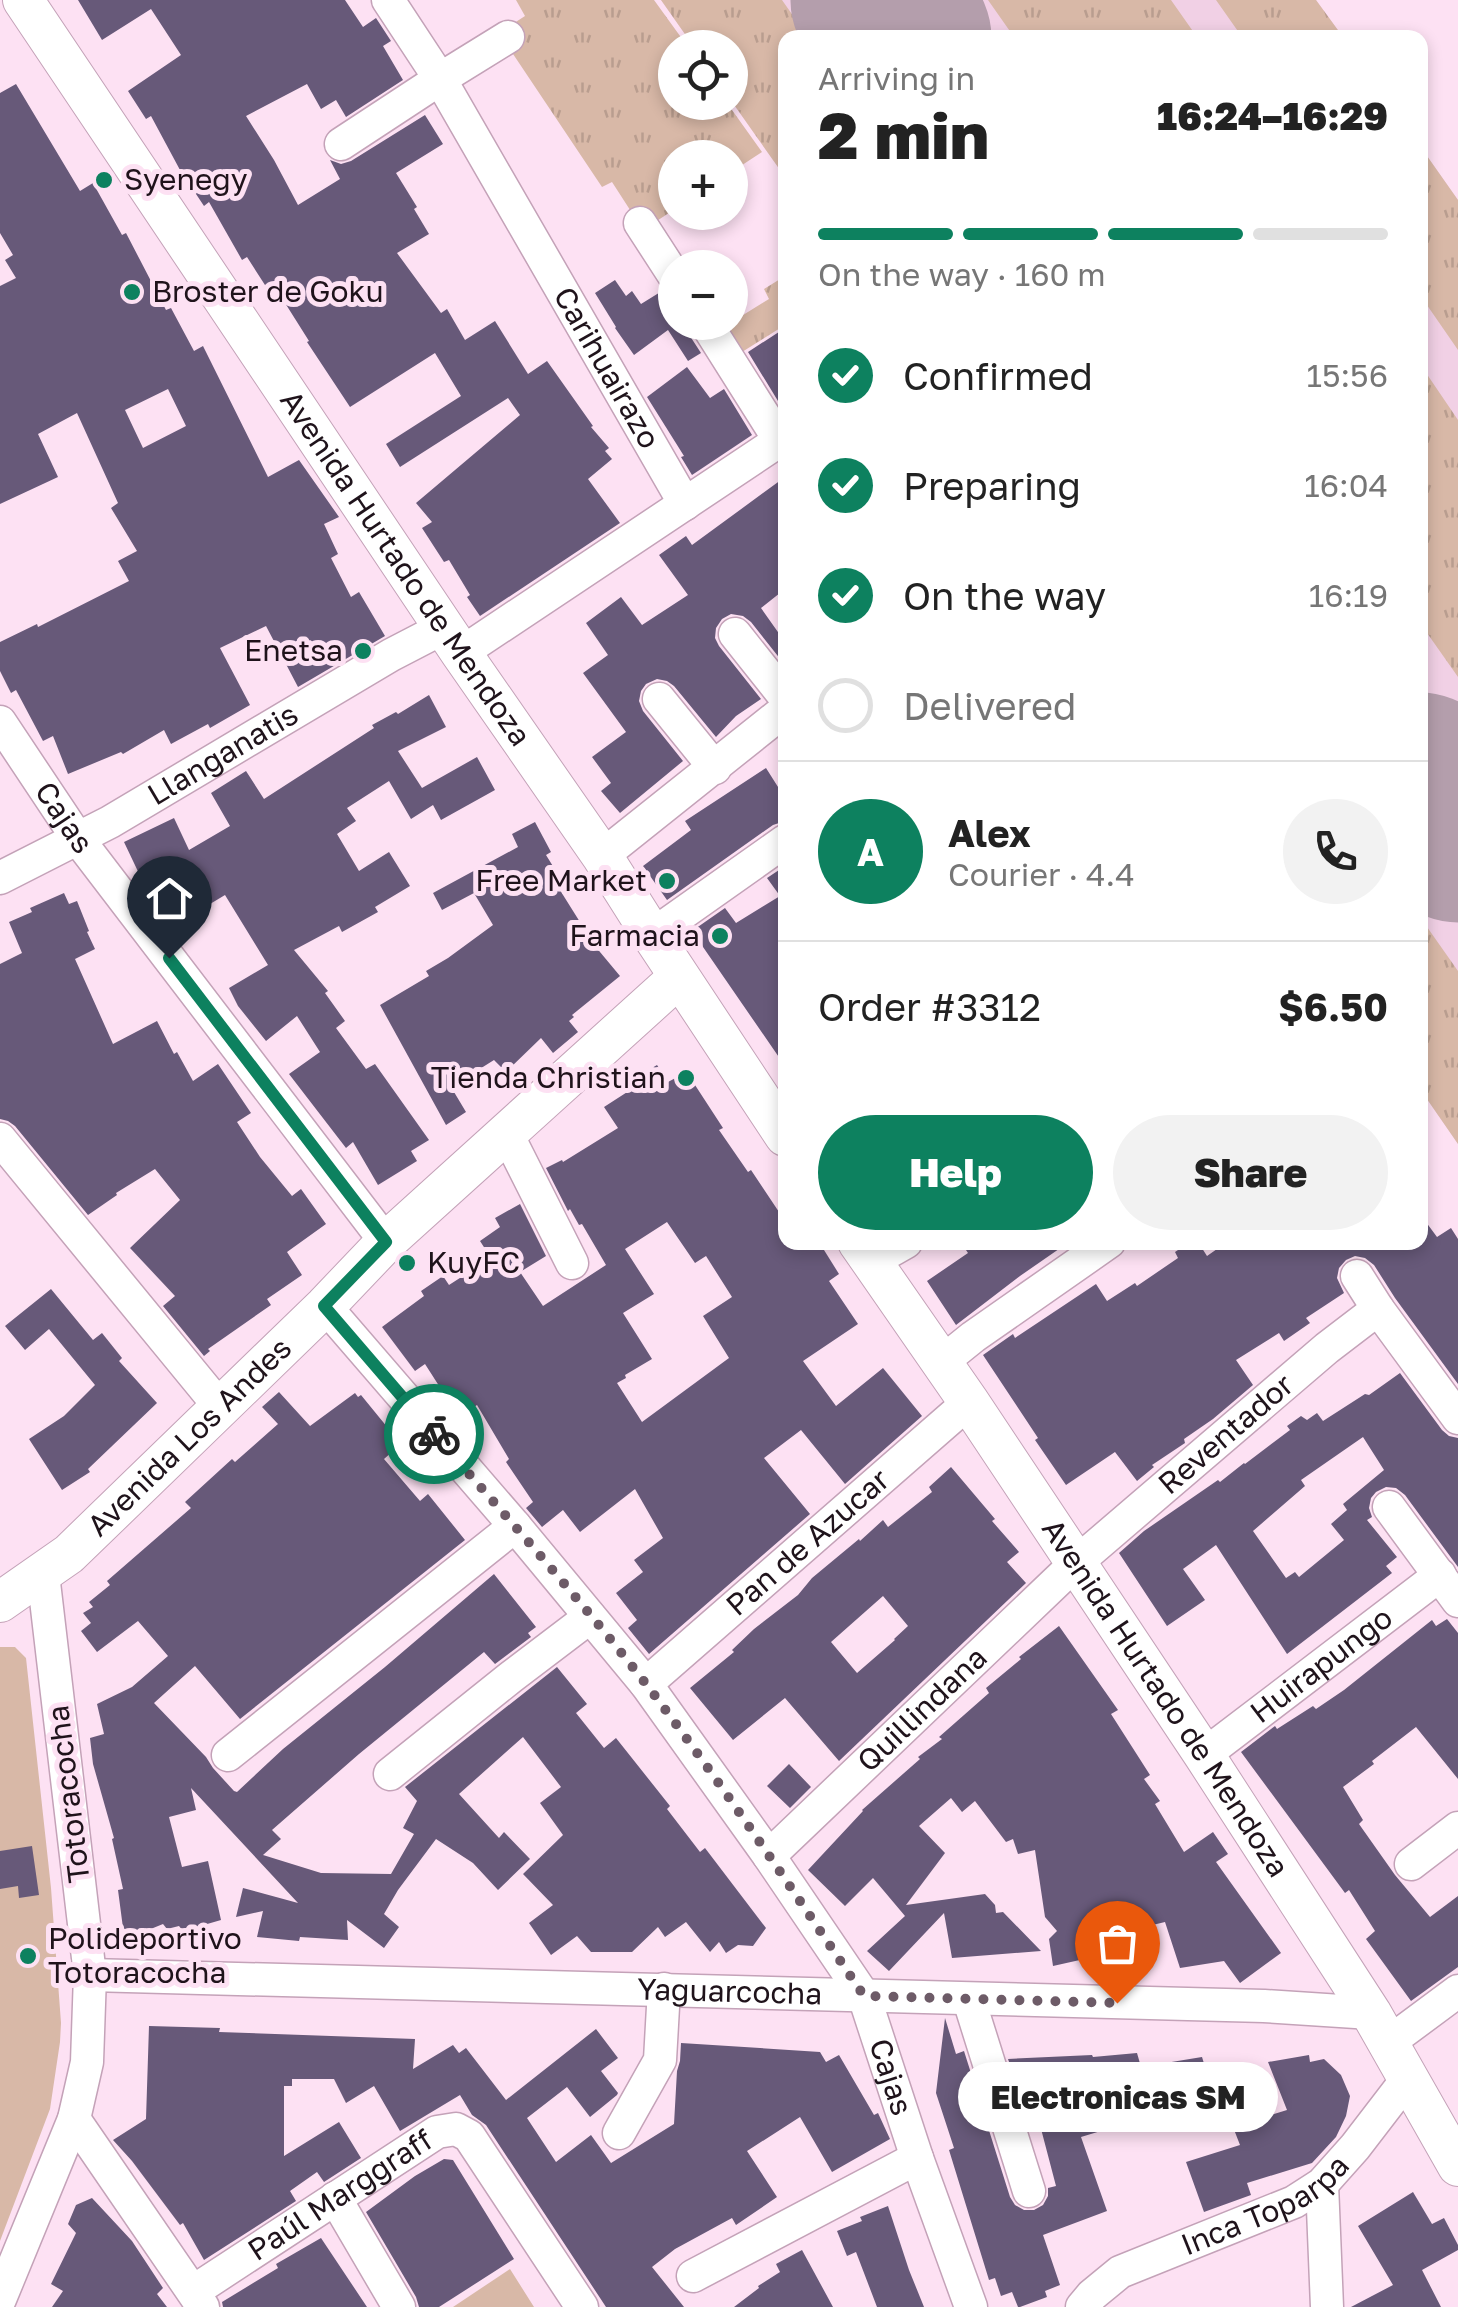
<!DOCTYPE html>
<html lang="en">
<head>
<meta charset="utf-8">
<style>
	:root { --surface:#fff; --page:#f2f2f2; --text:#222; --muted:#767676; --line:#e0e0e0; --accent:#0d815f }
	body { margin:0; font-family:"Golos Text",sans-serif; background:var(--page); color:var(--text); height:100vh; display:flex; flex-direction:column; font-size:38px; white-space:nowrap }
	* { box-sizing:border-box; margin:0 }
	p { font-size:32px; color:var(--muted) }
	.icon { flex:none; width:55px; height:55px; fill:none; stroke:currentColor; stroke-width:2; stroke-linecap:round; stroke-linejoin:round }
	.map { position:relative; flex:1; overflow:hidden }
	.side { position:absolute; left:778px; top:30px; width:650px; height:1220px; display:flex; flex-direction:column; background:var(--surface); border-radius:20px; box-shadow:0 5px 15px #0003 }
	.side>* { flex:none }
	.controls { position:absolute; left:658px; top:30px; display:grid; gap:20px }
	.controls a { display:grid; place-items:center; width:90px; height:90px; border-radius:50%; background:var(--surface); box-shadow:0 5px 15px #0003; font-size:50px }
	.pin { position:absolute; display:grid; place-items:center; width:85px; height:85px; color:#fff; margin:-102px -42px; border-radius:50% 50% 50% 0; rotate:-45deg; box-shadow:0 0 10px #0007 }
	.pin .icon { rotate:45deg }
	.courier { position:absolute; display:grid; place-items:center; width:100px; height:100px; margin:-50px; border:8px solid #0d815f; border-radius:50%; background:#fff; color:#222; box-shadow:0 2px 12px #0007 }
	.bubble { position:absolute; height:70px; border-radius:35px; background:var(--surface); box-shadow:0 5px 15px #0003; font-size:32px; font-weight:800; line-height:70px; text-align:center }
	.summary em { font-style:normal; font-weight:800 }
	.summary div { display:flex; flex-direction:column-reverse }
	.summary { display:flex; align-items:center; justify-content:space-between; height:170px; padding:0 40px }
	h1 { font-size:65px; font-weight:800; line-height:75px }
	.bar { display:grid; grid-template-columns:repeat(4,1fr); gap:15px 10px; align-content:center; height:120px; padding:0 40px }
	.bar i { height:12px; border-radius:8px; background:var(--line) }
	.bar .current { background:var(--accent) }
	.bar p { grid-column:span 4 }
	.line { display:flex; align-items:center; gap:25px; padding:0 40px; border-top:2px solid var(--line) }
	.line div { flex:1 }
	.round { display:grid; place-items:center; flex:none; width:105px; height:105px; border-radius:52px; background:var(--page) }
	ol { padding:0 40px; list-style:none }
	li { display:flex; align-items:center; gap:30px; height:110px }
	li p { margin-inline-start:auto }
	li .icon { padding:10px; border-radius:50%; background:var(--accent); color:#fff; stroke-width:4 }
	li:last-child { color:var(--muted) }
	li i { width:55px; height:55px; border:5px solid var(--line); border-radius:50% }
	.cta { display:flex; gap:20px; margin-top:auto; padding:20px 40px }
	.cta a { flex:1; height:115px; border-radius:60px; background:var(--accent); color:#fff; font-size:40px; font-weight:800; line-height:115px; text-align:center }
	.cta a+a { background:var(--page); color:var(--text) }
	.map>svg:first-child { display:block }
</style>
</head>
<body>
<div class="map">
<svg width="1458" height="2307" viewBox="0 0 1458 2307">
	<defs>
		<pattern id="grass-tufts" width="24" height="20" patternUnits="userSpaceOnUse" patternTransform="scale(2.5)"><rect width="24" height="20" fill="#d8b8a7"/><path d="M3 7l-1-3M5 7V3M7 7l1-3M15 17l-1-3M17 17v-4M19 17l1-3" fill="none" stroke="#b99d8f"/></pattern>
	</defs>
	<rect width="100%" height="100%" fill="#fde1f3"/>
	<path fill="#f1d0e5" d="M661,0H1316L1343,37L785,38V177L730,99V48L694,47Z
		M1420,146L1458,200V1144L1420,1089Z"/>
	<path fill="url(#grass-tufts)" d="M516,0H654L688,47L675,48V102L727,103L762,152L730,173V158H675V209L643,230L612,182L602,187L499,33L525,16Z
		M661,0H782L808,37L785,38V177L730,99V48L694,47Z
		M988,0H1171L1197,37H1014Z
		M1216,0H1316L1343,37H1242Z
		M1420,146L1458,200V350L1420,295Z
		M785,276V325L742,352L727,325L769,299L764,289Z
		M1420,364L1458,420V677L1420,623Z
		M1420,917L1458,971V1144L1420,1089Z"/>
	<path fill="#d8b8a7" d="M0,1647H15L26,1658L51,1888L61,2023L60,2042L50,2109L0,2241Z
		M510,2269L534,2307H453Z"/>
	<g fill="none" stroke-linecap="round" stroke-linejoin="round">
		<path stroke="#b49eac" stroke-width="175" d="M878,0L904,38
			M1420,780L1458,835"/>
	</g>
	<path fill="#675979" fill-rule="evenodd" d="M78,0H345L363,27L376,18L391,41L383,46L403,80L346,117L336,100L321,109L307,84L246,116L274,160L298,205L340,179L330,160L341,164L351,161L425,115L443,144L396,173L417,207L414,209L429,234L397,253L441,313L447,309L465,340L495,321L528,374L547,361L593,426L591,427L609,448L605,451L612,459L588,479L620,523L480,616L467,597L470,595L449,560L444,562L422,528L432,522L416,503L520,415L508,398L400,467L386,444L461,396L435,353L350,407L307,342L309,341L280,295L274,299L247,257L242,260L209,202L204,206L180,170L151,116L146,119L128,91L181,55L151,9L102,40Z
		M16,84L80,191L93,183L122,235L126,233L166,310L171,308L194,351L203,346L268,477L299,460L339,517L324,524L338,554L331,558L351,597L359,592L385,636L298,687L266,626L220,648L250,705L210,728L208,724L171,744L164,730L123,754L121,752L68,774L53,736L43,741L16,690L11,693L0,671V642L37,624L38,627L129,581L118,561L137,551L111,508L118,503L77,413L38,434L58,477L0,504V286L16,278L5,260L13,255L0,233V93ZM168,389L186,426L143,448L125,410Z
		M615,280L626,296L632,291L641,304L662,291L675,297V322H685L688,333L701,353L688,361L668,330L634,355L615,328L616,327L595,293Z
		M785,328V396L778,401L748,352Z
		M687,367L710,398L724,389L752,435L692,475L681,457L684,456L647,397Z
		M785,477V589L761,608L785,642V665L751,622L743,616L731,614L722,619L716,628L715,638L719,646L761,699L736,716L716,737L674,686L667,681L657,679L646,684L641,691L639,701L643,711L683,761L620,813L601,791L611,783L592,757L626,732L583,673L608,655L586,623L621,597L642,625L688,595L659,555L686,536L692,545Z
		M429,695L446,727L398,751L422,788L477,757L495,790L441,820L433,805L411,819L389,781L347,808L356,821L337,834L359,871L389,852L410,886L375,907L378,912L342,932L339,926L294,950L328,991L325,993L345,1021L336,1028L366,1069L375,1064L429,1140L411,1151L417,1161L378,1185L353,1142L346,1148L289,1074L320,1052L297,1016L266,1041L238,1006L229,988L268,965L225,895L175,925L143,882L124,842L174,818L189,850L230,826L211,793L246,771L264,799L374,728L372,725L396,712L398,714Z
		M766,768L785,798V821L773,825L667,900L643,866L691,830L685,821Z
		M535,822L551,852L546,855L559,876L553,879L595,946L620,976L572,1015L574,1017L569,1021L578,1032L553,1053L541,1038L506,1072L494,1060L451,1087L466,1112L446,1125L380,1005L429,976L426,971L448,958L493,925L474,893L442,910L433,893L518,847L512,834Z
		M785,866V1066L692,931L725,908L736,923L780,896L767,878Z
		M64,893L69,904L77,901L89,931L87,932L95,949L75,959L113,1044L157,1021L174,1054L177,1052L193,1081L218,1064L251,1113L237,1122L260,1157L292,1196L301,1189L326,1224L287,1252L302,1275L267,1299L271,1305L208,1349L210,1351L204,1356L163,1306L175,1296L130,1248L180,1200L155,1169L116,1193L117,1195L88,1215L15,1126L8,1121L0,1119V964L22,953L9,922L32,912L30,908Z
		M657,1065L668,1082L681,1075L689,1089L695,1085L723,1128L719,1130L748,1172L751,1170L785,1221V1242H800L806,1250L819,1242L839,1274L829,1281L858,1324L803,1361L836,1406L883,1368L922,1416L845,1484L801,1430L764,1458L810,1514L649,1654L628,1628L637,1620L616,1593L643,1572L634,1560L663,1538L635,1489L580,1532L563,1510L542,1527L526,1508L533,1502L506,1462L509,1459L477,1405L459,1417L425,1364L415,1371L382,1327L424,1296L421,1291L443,1276L449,1285L491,1258L480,1241L500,1227L495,1218L520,1204L546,1256L520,1272L543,1306L606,1265L582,1224L579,1225L570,1209L568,1211L546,1168L562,1160L563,1162L618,1128L604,1107L635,1087L633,1085L640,1081L637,1077ZM667,1222L695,1263L706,1256L732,1297L703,1316L729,1358L642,1422L617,1383L626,1378L625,1375L652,1359L623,1313L654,1294L625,1249Z
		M1420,1214L1437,1237L1451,1228L1458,1239V1384L1395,1298L1374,1265L1365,1258L1355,1256L1346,1260L1339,1268L1337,1278L1344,1293L1306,1318L1310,1323L1284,1341L1279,1333L1236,1360L1253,1385L1213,1419L1184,1439L1185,1443L1152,1465L1154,1467L1137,1481L1115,1452L1066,1485L1035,1440L1038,1438L983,1355L1013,1334L1015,1338L1096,1284L1107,1301L1135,1283L1137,1286L1178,1258L1175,1252L1190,1242H1198L1207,1256L1227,1242H1420Z
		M977,1242H1069L1020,1276L956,1325L927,1281L968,1253L966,1250Z
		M51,1289L93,1340L102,1333L122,1358L119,1361L157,1403L88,1469L90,1472L62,1490L29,1439L64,1416L95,1385L49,1329L25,1350L5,1326Z
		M1400,1373L1442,1430L1449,1436L1458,1438V1567L1405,1495L1396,1488L1386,1487L1376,1492L1371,1498L1369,1508L1372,1517L1367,1520L1397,1557L1386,1566L1392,1573L1287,1654L1216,1545L1183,1569L1205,1600L1167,1626L1119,1553L1144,1531L1218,1480L1220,1482L1244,1463L1245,1464L1290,1430L1287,1426L1301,1416L1307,1420L1317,1413L1323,1421L1365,1394L1369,1395ZM1363,1437L1384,1470L1343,1504L1347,1510L1331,1524L1344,1540L1299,1577L1295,1572L1286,1578L1253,1531L1305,1486L1301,1480Z
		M279,1392L310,1426L355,1393L358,1397L361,1395L401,1444L384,1459L420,1501L428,1494L465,1540L240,1719L195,1666L154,1703L206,1757L213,1768L234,1791L237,1792L283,1749L385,1667L494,1574L536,1627L528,1633L531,1637L495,1664L484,1652L359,1754L272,1830L281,1839L263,1855L321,1873L391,1874L414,1834L403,1828L417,1801L405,1787L557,1667L587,1704L576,1713L604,1748L616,1738L670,1806L667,1809L700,1852L705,1848L766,1928L753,1946L738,1945L726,1953L719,1942L710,1952L686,1922L665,1937L658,1927L632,1952H591L577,1936L551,1955L529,1923L553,1905L523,1874L563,1835L540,1803L561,1787L523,1737L459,1794L499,1838L504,1832L530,1859L498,1890L473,1863L436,1839L398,1890L384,1914L399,1927L384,1948L347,1920L348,1940L300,1937L299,1941L257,1937L263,1911L236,1917L243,1888L298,1903L191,1788L196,1810L169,1817L182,1867L208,1861L221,1920L183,1931L179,1926L167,1929L163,1924L136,1935L123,1928L118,1890L123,1889L112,1839L114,1838L93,1764L90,1738L104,1734L97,1704L132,1687L168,1656L138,1621L97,1652L81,1631L91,1623L83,1613L93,1607L89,1602L110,1585L107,1581L191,1508L185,1502L232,1459L235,1462L278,1424L262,1407Z
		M951,1467L995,1519L992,1521L1019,1552L1007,1562L1026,1583L839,1761L785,1698L733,1740L690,1688L734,1652L732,1650L754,1629L798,1595L812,1578L859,1539L860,1541L883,1520L888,1527L932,1492L929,1487ZM883,1596L908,1626L894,1639L895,1640L857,1673L831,1642Z
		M1447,1619L1458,1633V1779L1416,1727L1372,1761L1374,1764L1343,1787L1363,1820L1359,1824L1395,1875L1430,1917L1458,1896V1967L1411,2001L1366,1939L1375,1931L1349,1890L1345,1893L1241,1752L1275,1726L1277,1729L1313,1706L1316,1709L1344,1690L1432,1620L1436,1626Z
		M1059,1626L1118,1710L1111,1714L1150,1775L1144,1779L1160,1801L1155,1804L1184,1852L1213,1832L1228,1854L1216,1862L1281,1953L1240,1983L1224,1961L1180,1968L1165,1922L1115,1934L1120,1951L1053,1966L1049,1939L1057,1931L1045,1917L1035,1850L1018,1854L1013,1839L1006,1842L975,1801L962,1812L951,1798L919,1826L945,1853L906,1905L985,1894L995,1905L996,1913L1003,1912L1041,1951L952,1958L944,1913L889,1971L867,1951L905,1916L873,1878L845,1906L808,1870L863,1811L862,1810L920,1759L918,1757L942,1739L939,1737L989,1693L986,1688L1021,1659L1019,1657Z
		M789,1764L811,1787L790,1808L767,1786Z
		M32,1846L39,1895L19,1898L18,1886L0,1889V1851Z
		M945,2018L956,2054L964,2051L1010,2197L1015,2205L1024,2210H1034L1043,2205L1048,2196V2188L1056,2186L1040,2125L1032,2128L1008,2059L1092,2055L1093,2057L1137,2053L1141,2067L1202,2057L1215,2099L1167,2109L1114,2124V2127L1081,2137L1107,2211L1043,2235L1060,2285L1045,2291L1047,2297L1020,2307H1018L1012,2292L1001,2296L995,2278L989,2280L949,2150L954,2148L936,2093Z
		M149,2026L220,2028L219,2032L415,2039L413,2069L453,2045L459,2053L466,2048L506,2100L596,2029L618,2058L601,2071L618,2093L617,2095L590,2117L567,2087L527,2118L556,2162L591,2135L611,2163L674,2124L677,2071L680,2061L681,2043L820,2052L826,2062L839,2055L874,2115L878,2113L890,2139L832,2172L800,2117L747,2151L777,2197L736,2225L732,2218L675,2249L652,2267L684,2307H606L486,2125L472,2115L460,2095L400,2131L374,2086L346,2103L334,2079H292V2086H284V2156L339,2122L361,2158L324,2182L317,2172L290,2191L296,2201L204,2260L183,2223L180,2225L132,2161L113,2140L146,2119Z
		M1309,2055L1310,2062L1324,2059L1341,2075L1350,2096L1346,2116L1336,2137L1312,2163L1247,2183L1251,2195L1204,2212L1186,2162L1240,2145L1233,2127L1287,2110L1268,2062Z
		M444,2159L453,2160L514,2259L439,2307H419L416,2297L366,2212L415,2176Z
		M1413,2192L1432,2224L1444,2218L1458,2245V2250L1422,2270L1441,2307H1351L1393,2285L1358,2226Z
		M92,2198L132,2241L163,2288L157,2294L167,2307H52L63,2291L51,2284L76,2233L68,2224L76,2205Z
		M888,2206L909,2270L924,2307H877L856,2252L847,2256L837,2231L862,2221L860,2217Z
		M321,2238L367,2307H223L222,2302L278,2268L276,2264Z
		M802,2250L833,2307H734L759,2288L758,2286L780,2272L776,2264Z"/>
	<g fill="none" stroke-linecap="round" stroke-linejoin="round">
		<defs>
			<g id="minor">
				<path id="s1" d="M388,0L440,79L685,504"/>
				<path d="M341,144L440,79L508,37"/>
				<path d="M640,223L675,277"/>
				<path d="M705,322L780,441"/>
				<path d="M735,634L785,697"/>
				<path d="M461,653L785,437"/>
				<path d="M659,699L715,768"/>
				<path id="s2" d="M0,722L78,839L386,1242"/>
				<path d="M602,856L785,710"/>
				<path id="s3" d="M0,878L110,822L391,655L445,627"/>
				<path d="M652,935L785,841"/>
				<path d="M506,1132L572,1263"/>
				<path d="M0,1139L220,1407"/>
				<path d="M871,1262L906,1242"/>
				<path d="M1357,1276L1378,1309L1458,1418"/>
				<path id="s4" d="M325,1306L515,1526L646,1684L769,1856L864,1996L917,2158L971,2307"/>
				<path d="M942,1362L973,1337L1109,1242"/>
				<path d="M1389,1507L1458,1601"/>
				<path id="s5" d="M646,1684L969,1402"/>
				<path d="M228,1755L515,1526"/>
				<path id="s6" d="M1204,1755L1440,1575"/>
				<path d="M390,1774L511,1677L590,1617"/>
				<path id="s7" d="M769,1856L1076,1563L1327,1348L1378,1309"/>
				<path d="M1411,1864L1458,1828"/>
				<path id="s8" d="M90,1975L1264,2006L1371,2013"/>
				<path d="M969,2000L1029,2191"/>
				<path d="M1388,2043L1458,1991"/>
				<path d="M74,2119L203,2307"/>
				<path d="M619,2133L660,2060L664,1989"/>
				<path d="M1322,2184L1327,2307"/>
				<path d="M335,2198L399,2307"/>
				<path d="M693,2276L917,2158"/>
				<path id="s9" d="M194,2291L437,2132L456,2129L469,2136L582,2307"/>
				<path d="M0,2299L74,2119L87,2062L90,1975L43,1574"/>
				<path id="s10" d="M1082,2307L1092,2295L1120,2272L1294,2202L1322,2184L1355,2147L1408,2078"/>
			</g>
			<g id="major">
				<path id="s11" d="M23,0L461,653L602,856L652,935L785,1136"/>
				<path id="s12" d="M858,1242L969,1402L1204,1755L1371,2013L1458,2166"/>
				<path id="s13" d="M0,1602L69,1554L325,1306L386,1242L679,977"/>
			</g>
		</defs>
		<use href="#minor" stroke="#c4a2b8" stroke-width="35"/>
		<use href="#major" stroke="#c4a2b8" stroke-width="42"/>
		<use href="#minor" stroke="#fff" stroke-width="32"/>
		<use href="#major" stroke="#fff" stroke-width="40"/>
	</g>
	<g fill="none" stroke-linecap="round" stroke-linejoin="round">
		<path stroke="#6d5b67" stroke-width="10" stroke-dasharray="0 18" d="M434,1434C506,1516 579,1598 646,1684C723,1785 793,1891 864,1996L1117,2003"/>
		<path stroke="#0d815f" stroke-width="12" d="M169,958L386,1242L324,1306L434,1434"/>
	</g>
	<g fill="#0d815f" stroke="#fde1f3" stroke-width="4">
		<circle cx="104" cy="180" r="10"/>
		<circle cx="132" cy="292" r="10"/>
		<circle cx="363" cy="651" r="10"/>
		<circle cx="667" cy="881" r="10"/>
		<circle cx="720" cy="936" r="10"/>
		<circle cx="686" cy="1078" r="10"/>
		<circle cx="407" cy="1263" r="10"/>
		<circle cx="28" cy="1956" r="10"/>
	</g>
	<g text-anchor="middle" stroke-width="10" stroke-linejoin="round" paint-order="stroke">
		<g font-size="30" fill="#1f131b" stroke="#fde1f3" text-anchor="start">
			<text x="124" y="190">Syenegy</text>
			<text x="152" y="302">Broster de Goku</text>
			<text x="343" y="661" text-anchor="end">Enetsa</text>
			<text x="647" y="891" text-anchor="end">Free Market</text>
			<text x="700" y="946" text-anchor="end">Farmacia</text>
			<text x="666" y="1088" text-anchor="end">Tienda Christian</text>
			<text x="427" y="1273">KuyFC</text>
			<text x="48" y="1949">Polideportivo<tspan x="48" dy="34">Totoracocha</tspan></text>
		</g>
		<g font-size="30" fill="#1f131b" stroke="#fde1f3">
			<text dy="10" stroke="none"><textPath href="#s1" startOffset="428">Carihuairazo</textPath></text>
			<text dy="10" stroke="none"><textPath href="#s11" startOffset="685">Avenida Hurtado de Mendoza</textPath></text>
			<text dy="10" stroke="none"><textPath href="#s3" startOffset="255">Llanganatis</textPath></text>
			<text dy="10" stroke="none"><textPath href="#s2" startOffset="115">Cajas</textPath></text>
			<text dy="10" stroke="none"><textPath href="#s7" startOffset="622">Reventador</textPath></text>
			<text dy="10" stroke="none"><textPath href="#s13" startOffset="252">Avenida Los Andes</textPath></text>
			<text dy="10" stroke="none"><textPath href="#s5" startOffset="215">Pan de Azucar</textPath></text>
			<text dy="10" stroke="none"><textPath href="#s6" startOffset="148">Huirapungo</textPath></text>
			<text dy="10" stroke="none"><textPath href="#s12" startOffset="550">Avenida Hurtado de Mendoza</textPath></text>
			<text dy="10" stroke="none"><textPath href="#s7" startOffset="212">Quillindana</textPath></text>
			<text transform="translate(69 1794) rotate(-97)" y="10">Totoracocha</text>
			<text dy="10" stroke="none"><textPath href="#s8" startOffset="640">Yaguarcocha</textPath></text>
			<text dy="10" stroke="none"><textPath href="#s4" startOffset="962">Cajas</textPath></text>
			<text dy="10" stroke="none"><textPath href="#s9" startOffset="175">Paúl Marggraff</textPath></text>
			<text dy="10" stroke="none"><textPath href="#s10" startOffset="212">Inca Toparpa</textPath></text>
		</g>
	</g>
</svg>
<div class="controls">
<a><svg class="icon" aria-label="locate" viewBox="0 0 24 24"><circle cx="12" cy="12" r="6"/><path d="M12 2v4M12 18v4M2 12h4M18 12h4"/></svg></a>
<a>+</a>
<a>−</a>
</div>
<div class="pin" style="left:1117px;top:2003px;background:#ea580c"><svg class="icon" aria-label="bag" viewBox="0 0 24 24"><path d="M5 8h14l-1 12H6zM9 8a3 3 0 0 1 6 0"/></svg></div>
<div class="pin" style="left:169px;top:958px;background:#1f2937"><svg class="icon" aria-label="home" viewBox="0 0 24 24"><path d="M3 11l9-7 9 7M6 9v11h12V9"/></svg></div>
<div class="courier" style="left:434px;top:1434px"><svg class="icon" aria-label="bike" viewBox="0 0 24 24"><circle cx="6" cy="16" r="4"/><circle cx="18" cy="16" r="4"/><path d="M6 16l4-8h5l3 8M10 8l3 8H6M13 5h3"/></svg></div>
<div class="bubble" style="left:958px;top:2062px;width:320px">Electronicas SM</div>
<section class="side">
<div class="summary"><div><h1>2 min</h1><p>Arriving in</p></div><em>16:24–16:29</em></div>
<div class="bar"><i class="current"></i><i class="current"></i><i class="current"></i><i></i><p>On the way · 160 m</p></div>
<ol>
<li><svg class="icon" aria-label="check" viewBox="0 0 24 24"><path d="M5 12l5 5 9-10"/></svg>Confirmed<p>15:56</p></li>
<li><svg class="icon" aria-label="check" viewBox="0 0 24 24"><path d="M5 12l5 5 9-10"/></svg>Preparing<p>16:04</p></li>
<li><svg class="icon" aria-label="check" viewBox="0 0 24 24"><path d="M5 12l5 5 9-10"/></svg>On the way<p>16:19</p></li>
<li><i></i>Delivered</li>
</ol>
<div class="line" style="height:180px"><b class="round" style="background:var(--accent);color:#fff">A</b><div><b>Alex</b><p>Courier · 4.4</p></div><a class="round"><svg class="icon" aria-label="phone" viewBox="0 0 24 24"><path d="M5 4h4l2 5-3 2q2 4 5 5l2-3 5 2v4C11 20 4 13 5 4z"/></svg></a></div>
<div class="line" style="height:130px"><div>Order #3312</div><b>$6.50</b></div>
<div class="cta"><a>Help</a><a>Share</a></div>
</section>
</div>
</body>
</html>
